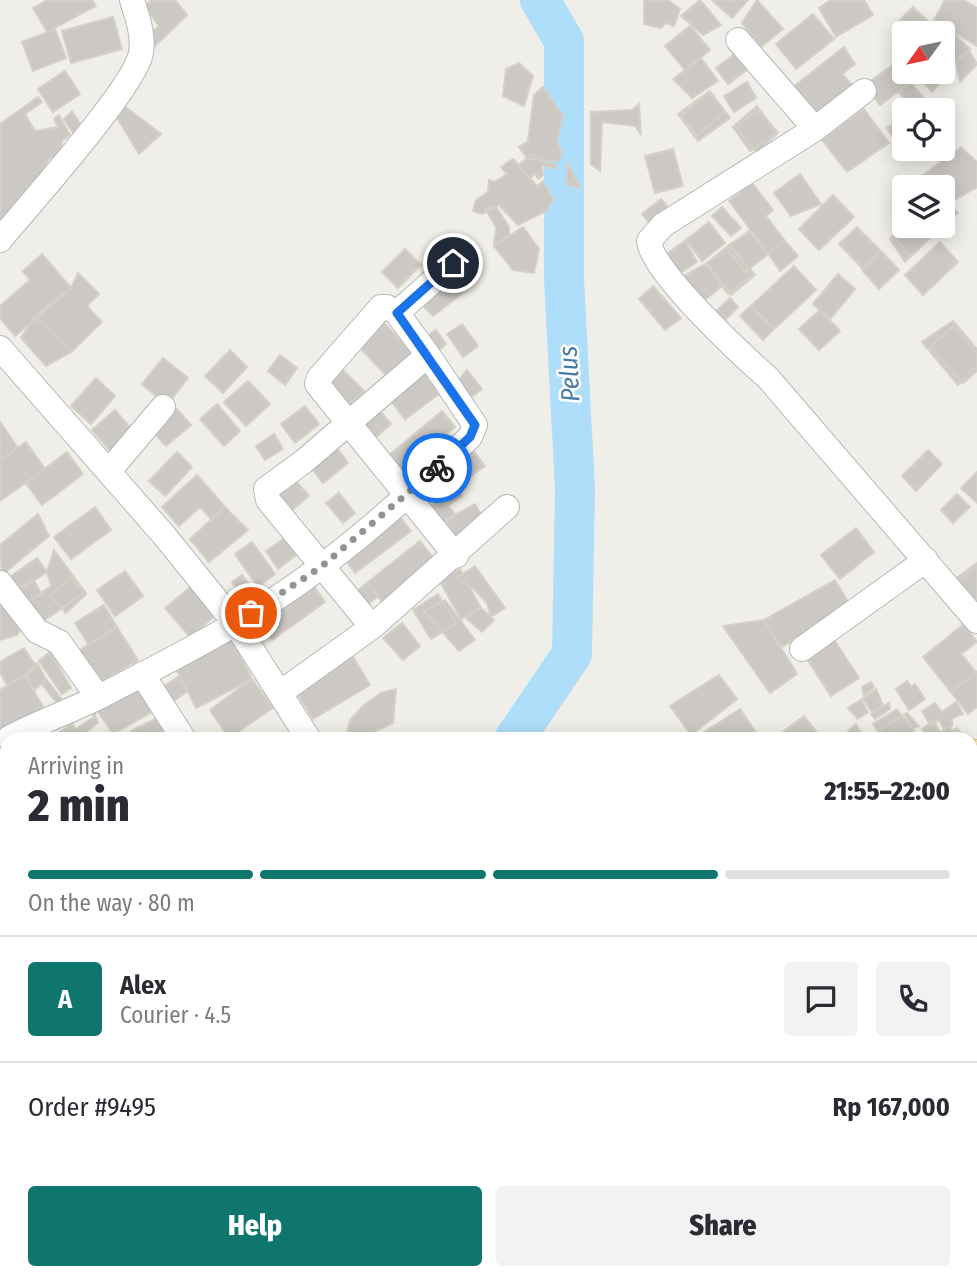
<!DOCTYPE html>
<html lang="en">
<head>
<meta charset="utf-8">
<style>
	:root { --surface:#fff; --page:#f2f2f3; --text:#2b2b33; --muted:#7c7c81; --line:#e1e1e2; --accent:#0f766e }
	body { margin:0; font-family:"Fira Sans Condensed",sans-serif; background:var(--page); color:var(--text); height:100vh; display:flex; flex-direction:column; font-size:26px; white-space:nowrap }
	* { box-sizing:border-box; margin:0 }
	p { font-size:23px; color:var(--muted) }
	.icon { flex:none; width:38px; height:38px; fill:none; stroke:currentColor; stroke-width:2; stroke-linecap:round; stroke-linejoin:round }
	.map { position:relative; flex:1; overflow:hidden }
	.panel { position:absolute; left:0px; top:732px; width:978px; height:548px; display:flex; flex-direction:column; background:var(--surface); border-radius:21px 21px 0 0; box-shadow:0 4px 18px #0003 }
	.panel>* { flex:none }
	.needle { width:46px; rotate:237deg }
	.tools { position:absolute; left:892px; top:21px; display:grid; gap:14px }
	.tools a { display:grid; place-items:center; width:63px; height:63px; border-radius:7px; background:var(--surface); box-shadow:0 4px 18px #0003; font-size:35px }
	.pin { position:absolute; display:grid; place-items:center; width:60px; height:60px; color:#fff; margin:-30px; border:4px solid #fff; border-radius:50%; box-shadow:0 2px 7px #0007 }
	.courier { position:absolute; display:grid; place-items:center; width:70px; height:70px; margin:-35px; border:5px solid #1a73e8; border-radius:50%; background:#fff; color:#222; box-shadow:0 2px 9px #0007 }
	.overview em { font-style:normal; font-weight:800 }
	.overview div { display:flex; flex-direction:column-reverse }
	.overview { display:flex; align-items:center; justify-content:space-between; height:119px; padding:0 28px }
	h1 { font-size:46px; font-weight:800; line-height:52px }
	.bar { display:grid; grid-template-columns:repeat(4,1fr); gap:10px 7px; align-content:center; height:84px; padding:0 28px }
	.bar i { height:9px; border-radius:5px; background:var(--line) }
	.bar .selected { background:var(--accent) }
	.bar p { grid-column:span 4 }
	.line { display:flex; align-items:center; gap:18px; padding:0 28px; border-top:2px solid var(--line) }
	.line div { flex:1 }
	.round { display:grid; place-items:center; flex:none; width:74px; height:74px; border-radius:7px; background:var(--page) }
	.cta { display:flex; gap:14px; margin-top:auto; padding:14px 28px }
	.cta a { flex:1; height:80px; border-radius:7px; background:var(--accent); color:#fff; font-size:28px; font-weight:800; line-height:80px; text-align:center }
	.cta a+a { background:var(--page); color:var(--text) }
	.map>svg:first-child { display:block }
</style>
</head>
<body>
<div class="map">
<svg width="977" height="1278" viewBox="0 0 977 1278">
	<rect width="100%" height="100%" fill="#f0eee8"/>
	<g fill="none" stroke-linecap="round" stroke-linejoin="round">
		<path stroke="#afdefa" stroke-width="40" d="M515,738L572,654L575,489L564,280V41L540,0
			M0,1114L7,1103"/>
	</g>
	<path fill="#ccc9c5" stroke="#d5d0c7" stroke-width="2" d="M47,0H92L96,6L47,32L33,8Z
		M152,0H175L187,15L149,52L144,38L159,26L144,6Z
		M644,0H668L680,9L674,26L666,23L661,28L644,24Z
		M700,0L721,25L703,35L681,16Z
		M712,0H748L732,18Z
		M757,0L783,29L761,47L742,23Z
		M831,0H864L873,15L836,37L819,8Z
		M945,0H963L977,8V46L934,20Z
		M913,7L935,28L929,33L905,35L895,25Z
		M813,14L834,39L796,69L776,44Z
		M113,17L122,49L71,63L62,31Z
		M690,26L710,50L685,70L665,46Z
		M55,29L66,58L33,71L22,42Z
		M955,35L970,49L953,63L943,55V47Z
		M844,47L855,64L842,74L858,91L816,118L792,88Z
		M740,50L752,66L728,84L716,68Z
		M969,50L977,64L960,82L956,62Z
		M701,58L718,81L692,98L673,79Z
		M519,63L533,76L524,106L503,96L506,69Z
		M943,63L950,71L932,92L914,72H943Z
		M894,64L908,84L880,105L865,85Z
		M65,71L80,94L53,112L38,89Z
		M747,82L756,98L734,112L724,96Z
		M910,82L934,110H913L900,93Z
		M543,87L563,115L557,141L562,153L559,161L528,159L519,147L528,141L534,95Z
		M710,91L730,118L698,141L678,114Z
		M709,92L725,111L697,136L681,116Z
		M38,97L42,102L25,114L35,131L58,127L54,119L59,115L70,135L62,141L58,166L53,156L48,160L39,184L28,186L34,190L0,232V124Z
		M639,104L641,135L636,126L602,122L600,171L591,164V112L632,110Z
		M123,105L161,134L139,154L116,116Z
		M757,106L776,132L750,151L733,127Z
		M758,109L778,133L757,152L736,128Z
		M864,109L889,143L847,172L822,140Z
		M72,111L81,125L73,133L64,119Z
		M905,117V149H910L905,153L887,128Z
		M905,117V149H912L906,153L888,130Z
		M961,147L977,162V187L944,206L943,187H924L916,180Z
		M673,149L683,186L655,193L645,156Z
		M533,154L539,160L556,165V169L542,165L543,175L538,179L536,174L529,178L518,165Z
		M513,159L537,186L543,181L553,199L548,210L518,225L499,205L482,214L473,211L476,200L488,192L489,180L494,182L507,174L501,167Z
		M567,163L581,188L567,185Z
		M800,174L821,204L791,216L774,193Z
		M752,183L773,210L766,216L785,241L768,253L729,201Z
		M833,195L854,217L819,250L799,229Z
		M943,197L958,213L910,256L892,236L905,224L943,226Z
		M661,199L671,211L652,226L642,214Z
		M943,205L954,215L943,225Z
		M496,207L509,227V235L494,246L496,227L485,208Z
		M722,207L741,228L731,236L712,216Z
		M709,222L725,243L702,261L686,240Z
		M905,225V226H942L905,262L890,239Z
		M523,227L539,249L534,273L513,270L494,246Z
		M857,227L881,251L863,269L839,244Z
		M749,231L768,254L745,272L727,248Z
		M751,231L768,253L749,269L729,245Z
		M685,241L697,262L677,275L659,259Z
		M785,241L798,256L780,271L768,253Z
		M940,242L958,262L923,295L905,275Z
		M729,245L755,275L731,295L707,263Z
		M727,248L750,277L728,294L706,265Z
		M405,249L421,265L398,288L382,272Z
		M881,251L899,270L879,289L862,270Z
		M42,254L71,288L15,336L0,318V306L30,280L23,271Z
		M707,263L722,286L700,304L678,279Z
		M794,266L816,290L774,329L751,306Z
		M460,267L474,284L460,295L446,279Z
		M78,273L99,294L87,306L102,322L71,352L35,316L71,288Z
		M838,274L855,289L830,319L813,304Z
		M446,279L460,295L433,316L419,301Z
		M653,286L681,318L665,330L639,299Z
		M730,298L738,307L721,324L712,315Z
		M751,306L774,329L763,340L740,316Z
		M820,310L840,331L819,350L799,329Z
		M35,316L71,352L46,366L21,338Z
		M381,320L413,353L388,377L356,344Z
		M953,321L977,349V365L958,385L922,342Z
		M462,324L478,346L463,357L447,334Z
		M953,326L977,353V371L963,383L930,347Z
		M436,330L446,344L433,355L423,339Z
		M230,350L247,367L223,393L205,376Z
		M280,355L297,368L285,385L268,371Z
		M163,358L188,378L167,405L142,384Z
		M418,366L439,394L405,419L384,392Z
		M340,367L364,391L349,406L325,383Z
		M467,370L482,389L469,399L455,385Z
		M96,378L115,396L91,424L71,406Z
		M248,381L270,404L246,426L224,402Z
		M217,404L240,431L224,446L200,419Z
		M305,406L319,424L295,443L281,424Z
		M376,406L391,424L373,440L358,422Z
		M175,407L191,425L166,446L150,429Z
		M115,410L134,432L111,452L92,430Z
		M442,411L455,427L427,450L416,433Z
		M0,422L18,448L0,460Z
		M416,433L427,450L401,473L388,456Z
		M274,434L283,449L265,460L256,446Z
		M26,442L45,469L1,500L0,460Z
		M469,445L485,466L461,483L445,462Z
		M336,446L348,463L323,483L310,466Z
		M928,450L942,464L916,491L902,476Z
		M67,452L83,474L42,505L26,483Z
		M177,452L192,467L165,496L149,481Z
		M977,472V503L961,488Z
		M447,473L462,496L448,505L433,483Z
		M197,475L225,507L212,520L200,507L179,526L162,507Z
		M295,480L309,496L289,513L275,497Z
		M339,493L355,513L343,523L326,503Z
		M957,494L970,507L953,523L941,510Z
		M442,499L456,515L437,527L422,512Z
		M475,504L485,522L456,539L446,520Z
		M95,507L111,530L71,559L54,537Z
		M225,507L248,530L209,562L190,539Z
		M38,514L49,536L2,575L0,545Z
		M398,514L411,531L355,573L343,556Z
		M856,528L874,552L840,579L821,555Z
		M285,538L296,555L278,569L266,551Z
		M420,541L435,560L382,602L367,583Z
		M252,542L275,574L258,587L235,554Z
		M54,550L85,592L42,622L24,605L51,586L47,572Z
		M37,558L47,572L20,590L10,577Z
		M977,563V604L954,580Z
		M475,566L505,608L491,617L487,603L472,587L456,578Z
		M977,567V607L956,582Z
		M460,569L481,608L461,619L439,580Z
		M125,571L143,596L115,616L97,590Z
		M242,575L255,592L242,598L232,582Z
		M70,577L86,594L66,613L50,596Z
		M33,579L42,595L25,602L12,592Z
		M309,579L325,602L272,640L256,617Z
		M835,580L851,607L780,648L764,620Z
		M367,583L378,596L365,606L355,593Z
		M194,584L218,613L190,637L165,608Z
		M0,593L23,627L17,635L0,640Z
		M438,594L456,623L431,639L413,610Z
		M445,600L475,640L459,651L424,611Z
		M104,605L117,627L89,645L75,623Z
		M481,608L494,620L482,632L466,618Z
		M764,620L797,674L770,693L723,626Z
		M402,623L420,646L403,660L383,638Z
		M964,624L977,642L961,654L976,672L951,692L923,657Z
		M117,627L138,660L98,684L78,651Z
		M833,638L859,678L831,696L805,656Z
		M232,639L252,679L196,708L175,667Z
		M24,648L37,668L7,685L0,672V662Z
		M50,652L71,688L62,694L39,661Z
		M353,657L370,685L313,719L296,692Z
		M37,663L46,679L34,691L26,674Z
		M976,672L977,707L968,714L951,692Z
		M719,675L737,699L691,735L670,706Z
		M25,676L44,708L0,732V690Z
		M178,677L188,691L169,704L159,690Z
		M46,679L63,701L59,706L42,684Z
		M252,679L273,708L229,738L210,710Z
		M907,681L911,687L915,684L925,699L909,710L896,689Z
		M871,682L874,687L864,696L862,687Z
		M140,688L154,711L113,734L92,703Z
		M396,689L393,723L360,738L347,731L351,719L364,705L381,693Z
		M876,689L883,706L873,713L863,699Z
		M861,700L868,712L858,719L848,708Z
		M91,702L98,723L79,738H61L58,733L72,724L76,729L94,717L87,705Z
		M956,702L963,714L952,718V726L944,729L939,719L931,726L922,711L935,703L942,712Z
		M889,703L890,709L875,719L871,714Z
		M740,709L760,738H695Z
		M897,709L902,716L878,731L873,724Z
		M907,713L919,726L913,729L904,714Z
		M804,716L821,738H788L783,732Z
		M902,716L915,733L905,738H884L879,731Z
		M804,717L819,738H796L788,729Z
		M157,718L168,738H135L131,731Z
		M934,721L942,737L940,738H928L922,729Z
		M856,724L863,736L862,738H852L848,731Z
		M949,726L952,731L957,728L960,732L954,734L957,738H940V733Z
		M7,780V802L0,791V785Z
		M7,805V833L2,835L0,807Z
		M7,843V878L4,880L0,873V847Z
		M971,983L977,991V1007L974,1009Z
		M977,1010V1039L971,1044V1015Z
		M977,1102V1136L971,1140V1107Z
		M977,1136V1170L971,1174V1140Z
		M977,1218V1246L975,1247L971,1226Z
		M77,1272H103L106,1278H79Z
		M117,1272H126L130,1278H107Z
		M253,1272H282L286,1278H245Z
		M455,1272H476L469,1278H460Z
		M498,1272H513L516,1278H489Z
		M565,1272H603L604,1273L598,1278H558Z
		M621,1272H646L638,1278H624Z
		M739,1272H767L773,1278H734Z
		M774,1272H799L792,1278H778Z
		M839,1272H852L858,1278H834Z
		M877,1272H911L905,1278H884Z"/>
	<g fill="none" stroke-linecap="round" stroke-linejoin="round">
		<defs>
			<path id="minor" d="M738,40L815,129
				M864,91L815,129L663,225L649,241C650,270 744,357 768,378L977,621
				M0,240C28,206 135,87 141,53C144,35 137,16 132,0
				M397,313L387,307H381L319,378L317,384L456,556
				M0,348L163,534L235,623L308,738
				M109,471L163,407
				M0,583L37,631L59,642L98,697
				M372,627L268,500L266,489L303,462L428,355L397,313L453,263
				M802,649L926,560
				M142,674L183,738
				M280,693L372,627L507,507
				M9,738C39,722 71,711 101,696C157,667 216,637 269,603C342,556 407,497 470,437L475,425L428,355
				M971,855L977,862
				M971,1081L977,1088
				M291,1272L295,1278
				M681,1272L687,1278"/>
			<path id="primary" d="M971,764L977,759
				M356,1278L362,1272"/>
		</defs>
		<use href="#minor" stroke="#b5b8bc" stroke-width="26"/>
		<use href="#primary" stroke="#e9bd68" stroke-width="40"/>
		<use href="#minor" stroke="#fff" stroke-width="24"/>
		<use href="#primary" stroke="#faeab3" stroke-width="38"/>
	</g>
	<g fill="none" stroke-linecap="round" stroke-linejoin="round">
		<path stroke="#929494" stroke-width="7" stroke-dasharray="0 12.6" d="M251,613L321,567L437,468"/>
		<path stroke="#1a73e8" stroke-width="9" d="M437,468L470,437L475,425L397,313L453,263"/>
	</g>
	<g text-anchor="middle" stroke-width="5" stroke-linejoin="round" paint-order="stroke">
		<g font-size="26" font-style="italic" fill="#477aa4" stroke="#fff">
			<text transform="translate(569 374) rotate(-93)" y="9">Pelus</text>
		</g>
	</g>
</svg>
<div class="tools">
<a><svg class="needle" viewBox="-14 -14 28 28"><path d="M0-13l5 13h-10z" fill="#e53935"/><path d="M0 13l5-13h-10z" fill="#7c7c81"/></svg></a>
<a><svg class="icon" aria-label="locate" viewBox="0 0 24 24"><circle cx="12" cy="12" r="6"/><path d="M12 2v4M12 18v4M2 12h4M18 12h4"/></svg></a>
<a><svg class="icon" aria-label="layers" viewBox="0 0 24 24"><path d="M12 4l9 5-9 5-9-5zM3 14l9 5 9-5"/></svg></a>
</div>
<div class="pin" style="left:251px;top:613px;background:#ea580c"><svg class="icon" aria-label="bag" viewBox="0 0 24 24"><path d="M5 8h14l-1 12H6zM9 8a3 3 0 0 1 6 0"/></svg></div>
<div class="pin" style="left:453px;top:263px;background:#1f2937"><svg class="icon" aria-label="home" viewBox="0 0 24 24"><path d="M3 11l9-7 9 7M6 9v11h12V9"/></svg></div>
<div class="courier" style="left:437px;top:468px"><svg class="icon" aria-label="bike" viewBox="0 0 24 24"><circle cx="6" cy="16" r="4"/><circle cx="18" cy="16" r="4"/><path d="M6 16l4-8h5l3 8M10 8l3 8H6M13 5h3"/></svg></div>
<section class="panel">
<div class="overview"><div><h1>2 min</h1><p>Arriving in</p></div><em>21:55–22:00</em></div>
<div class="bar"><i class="selected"></i><i class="selected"></i><i class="selected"></i><i></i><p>On the way · 80 m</p></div>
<div class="line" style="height:126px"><b class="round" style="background:var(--accent);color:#fff">A</b><div><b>Alex</b><p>Courier · 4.5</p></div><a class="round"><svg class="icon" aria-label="chat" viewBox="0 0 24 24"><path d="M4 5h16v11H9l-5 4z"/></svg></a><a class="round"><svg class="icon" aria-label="phone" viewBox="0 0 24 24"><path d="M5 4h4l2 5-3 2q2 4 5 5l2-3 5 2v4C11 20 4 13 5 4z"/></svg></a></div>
<div class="line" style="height:91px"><div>Order #9495</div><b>Rp 167,000</b></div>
<div class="cta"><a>Help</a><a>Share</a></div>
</section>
</div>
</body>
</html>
